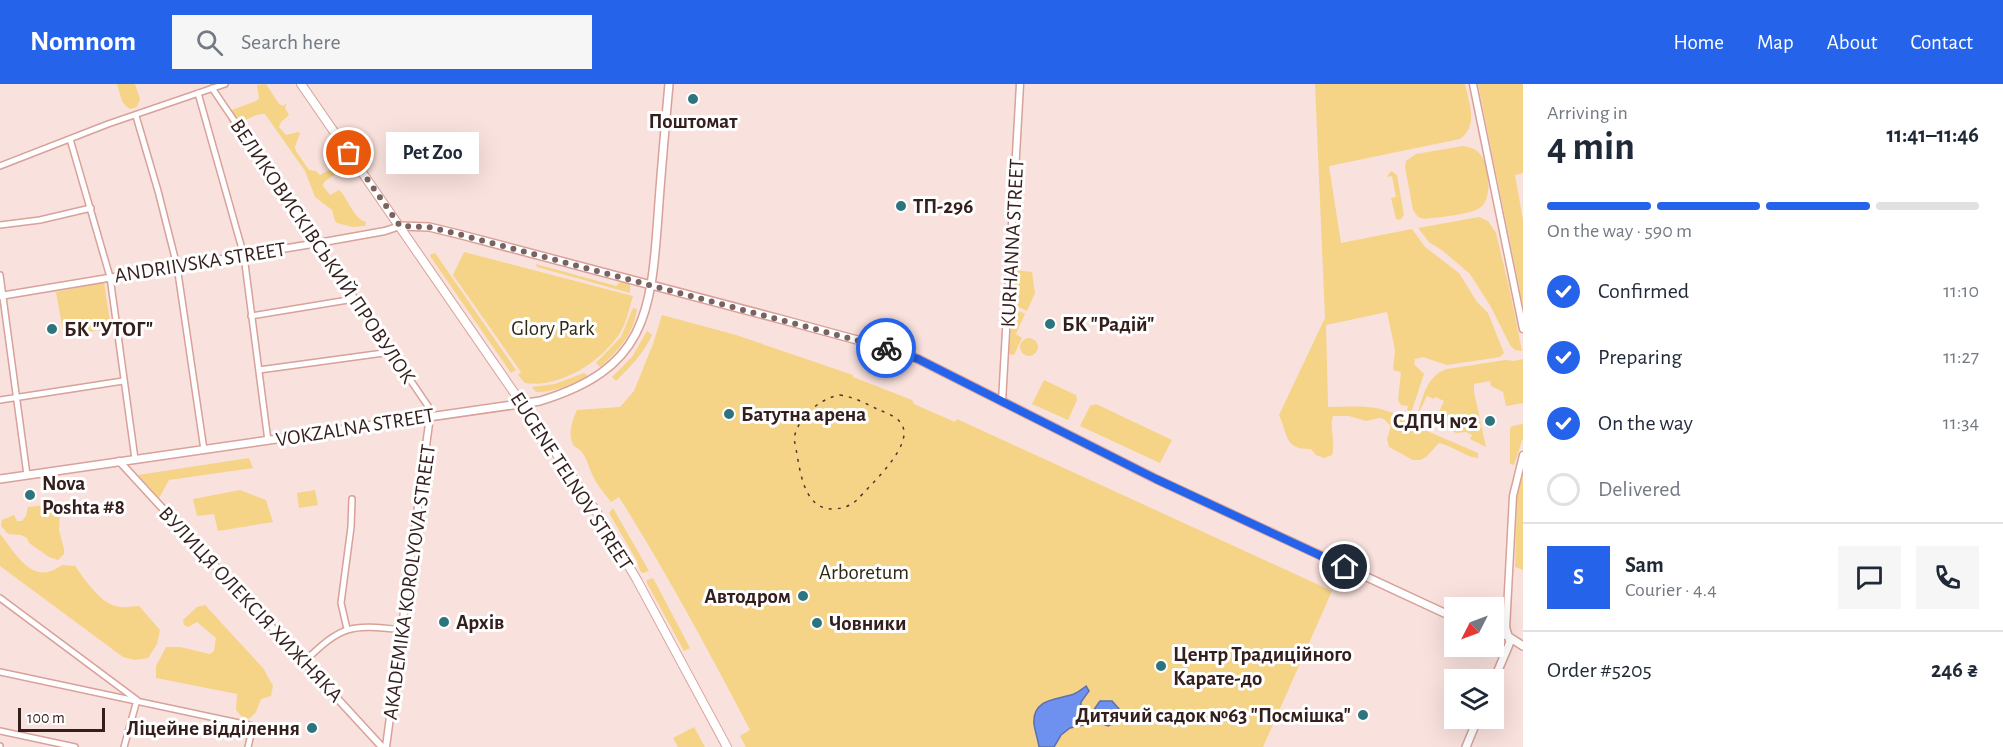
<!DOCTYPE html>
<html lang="en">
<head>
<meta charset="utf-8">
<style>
	:root { --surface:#fff; --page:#f6f6f7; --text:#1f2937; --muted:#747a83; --line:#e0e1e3; --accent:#2563eb }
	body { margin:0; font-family:"Alegreya Sans",sans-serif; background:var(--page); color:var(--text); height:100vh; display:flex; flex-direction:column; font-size:22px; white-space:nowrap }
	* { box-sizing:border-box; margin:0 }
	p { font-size:20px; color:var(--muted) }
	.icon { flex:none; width:33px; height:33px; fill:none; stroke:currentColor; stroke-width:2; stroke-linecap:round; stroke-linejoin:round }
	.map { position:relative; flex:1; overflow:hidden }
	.details { display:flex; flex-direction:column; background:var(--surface); width:480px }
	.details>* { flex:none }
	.needle { width:39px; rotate:228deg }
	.buttons { position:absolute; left:1444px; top:513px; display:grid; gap:12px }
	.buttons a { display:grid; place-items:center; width:60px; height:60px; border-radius:0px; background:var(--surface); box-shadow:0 6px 24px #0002; font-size:30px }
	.scale { position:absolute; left:18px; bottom:15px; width:87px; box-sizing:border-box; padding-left:6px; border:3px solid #341f1d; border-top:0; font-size:16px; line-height:21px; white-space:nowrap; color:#341f1d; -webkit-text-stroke:4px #fff; paint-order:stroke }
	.pin { position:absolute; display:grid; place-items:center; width:51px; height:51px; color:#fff; margin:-26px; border:3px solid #fff; border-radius:50%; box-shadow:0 2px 6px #0007 }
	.courier { position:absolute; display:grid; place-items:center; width:60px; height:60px; margin:-30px; border:4px solid #2563eb; border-radius:50%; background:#fff; color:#222; box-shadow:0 2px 8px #0007 }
	.bubble { position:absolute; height:42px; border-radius:0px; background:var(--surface); box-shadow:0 6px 24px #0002; font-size:20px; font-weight:700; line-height:42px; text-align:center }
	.headline em { font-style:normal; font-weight:700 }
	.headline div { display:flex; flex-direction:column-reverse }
	.headline { display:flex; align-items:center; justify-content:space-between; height:102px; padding:0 24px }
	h1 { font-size:39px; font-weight:700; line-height:45px }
	.bar { display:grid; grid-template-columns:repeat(4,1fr); gap:9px 6px; align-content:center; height:72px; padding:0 24px }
	.bar i { height:8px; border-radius:4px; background:var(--line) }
	.bar .selected { background:var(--accent) }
	.bar p { grid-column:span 4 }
	.line { display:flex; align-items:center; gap:15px; padding:0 24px; border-top:2px solid var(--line) }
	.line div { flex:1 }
	.round { display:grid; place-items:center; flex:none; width:63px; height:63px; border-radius:0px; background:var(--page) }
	ol { padding:0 24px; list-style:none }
	li { display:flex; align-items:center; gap:18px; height:66px }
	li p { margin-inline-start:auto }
	li .icon { padding:6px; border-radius:50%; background:var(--accent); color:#fff; stroke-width:4 }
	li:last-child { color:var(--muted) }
	li i { width:33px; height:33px; border:3px solid var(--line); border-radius:50% }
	header { display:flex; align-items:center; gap:36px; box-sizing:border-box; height:84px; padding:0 30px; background:var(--accent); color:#fff }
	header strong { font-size:28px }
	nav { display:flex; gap:33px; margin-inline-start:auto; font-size:21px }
	.search { width:420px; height:54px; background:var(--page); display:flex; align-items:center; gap:15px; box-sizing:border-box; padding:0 21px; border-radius:0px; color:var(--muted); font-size:22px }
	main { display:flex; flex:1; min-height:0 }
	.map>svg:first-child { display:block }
</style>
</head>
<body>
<header>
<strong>Nomnom</strong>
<div class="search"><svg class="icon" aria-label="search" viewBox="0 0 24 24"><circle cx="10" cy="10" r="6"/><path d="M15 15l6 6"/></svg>Search here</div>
<nav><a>Home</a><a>Map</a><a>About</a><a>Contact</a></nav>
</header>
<main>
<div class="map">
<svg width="1523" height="663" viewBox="0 0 1523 663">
	<rect width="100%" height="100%" fill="#f9e1dd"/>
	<path fill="#f5d487" d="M117,0H135L140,15L137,23L130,25L126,22L122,17Z
		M266,0L279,20L283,22L287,19L285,24L289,31L281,38L279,43L286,51L298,48L300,49L295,63L296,67L309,86L316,87L320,91L333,84L332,79L334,77H337L342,81L340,87L324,98L323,102L330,111L339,106L341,108C349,117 354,135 366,138L365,142L353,143L337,139L335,137L332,126L315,113L305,87L265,30C252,29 245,40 230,40L227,30L229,27L256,17L259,14L257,1Z
		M1315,0H1465C1469,20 1479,41 1460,55L1329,82L1341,159L1412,145L1425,163L1459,189L1477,218L1488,229L1504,269L1500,273L1447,281L1423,273L1415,275L1414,280L1424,290L1412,326L1407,328L1408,322L1401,321L1398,316L1401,288L1393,286L1395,266L1387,228L1326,241L1328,323C1353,323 1372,320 1395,330C1406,335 1405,340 1420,344L1478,369V374C1465,373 1453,362 1439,359L1426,373L1420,376H1413L1389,363L1387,355L1391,342L1384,335L1379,334L1366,337L1349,332H1333C1329,344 1336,358 1332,371L1324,374L1316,371L1311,365C1284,366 1288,350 1279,331L1325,234Z
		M1478,0H1523V89L1515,91L1523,136V222Z
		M1463,62C1470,63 1476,65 1480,70C1489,80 1493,113 1481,123C1470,131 1439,133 1425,135L1418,133L1413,126L1405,83L1406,77L1416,70Z
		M1391,87L1397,91L1404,131L1400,136L1396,135L1391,114L1396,113L1392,92L1387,93Z
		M1479,133L1488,137L1496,149L1510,207L1522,267L1515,266L1510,261L1491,223L1470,190L1443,167L1429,158L1418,144Z
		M464,168L633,212C629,225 626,241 618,252C598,280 559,304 525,299L518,291L521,288L453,191Z
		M435,169L516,286L511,289L430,172L431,170Z
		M536,180L616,202L621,197L630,200V209L537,183Z
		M1014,186L1032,188L1035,209L1027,227L1012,220Z
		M104,198L111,244L64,252L56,208Z
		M633,224L637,225C634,250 618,267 600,283L596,279L621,253Z
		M1012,224L1025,230L1016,250L1022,254L1014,271L1009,270Z
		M662,231L736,251L853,291V293L912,316L914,320L955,338L957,335L1332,507L1263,663H746L740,652L750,646C709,567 666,488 619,413L611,418C605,410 596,400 592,390C587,379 586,368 574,362C567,351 572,338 577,326L620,323L634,307L653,260Z
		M647,247L652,251C644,269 630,283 616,297L612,293L632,273Z
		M1020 263a9 9 0 1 1 18 0a9 9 0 1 1-18 0Z
		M1523,275V319L1506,322L1503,308L1491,302L1490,297L1474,300V308L1486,363L1470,355L1472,351L1466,348L1456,349L1435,338L1434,334L1438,330L1444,317L1435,313L1434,315L1427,312L1416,334C1423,315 1425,292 1447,285L1505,276L1514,277Z
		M584,289L588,292C572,301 555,308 536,308L532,303L555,300Z
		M1044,296L1076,311L1077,316L1068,336L1032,320Z
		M1096,320L1172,356L1160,379L1080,342L1090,322Z
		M1523,340V354L1514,381L1510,380V345L1512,342Z
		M249,374L253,384L169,396L159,414L138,391Z
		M1523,388V486L1515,483L1517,413L1521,390Z
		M240,406L266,416L273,438L218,447L214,430L197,432L193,415Z
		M315,406L318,421L299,424L297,409Z
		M56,420L60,424L59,446L64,465V470L58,476L49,473L29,459L27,454L21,451L8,450L1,442L2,436L14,431L17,437H22L26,432L28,423Z
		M613,424L649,487L643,489L640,487L637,477L609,429Z
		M0,450C17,471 33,503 62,481L75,482C85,496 101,521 120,523C126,524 133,522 139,522L160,546L157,560L148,574L135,576L123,573L0,482Z
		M653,494L690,564L684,567L647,499V496Z
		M205,521L263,584L273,602L271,612L261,615L256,628L249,635L241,632L236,626L237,610L156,594V582L166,563H180L210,570L214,567L216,554L197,538L188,543L184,541L183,536L197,523Z
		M694,643L705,663H678L673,654Z"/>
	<path fill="#6e91ef" stroke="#5d6fb0" stroke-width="1.5" d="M1086,602L1089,607L1081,618V627L1085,629L1093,627L1100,617H1112L1120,626L1116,638L1108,642L1097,638L1070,644L1061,651L1054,663H1039C1038,655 1035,648 1034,640C1032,614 1057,616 1074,610C1079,608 1082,605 1086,602Z"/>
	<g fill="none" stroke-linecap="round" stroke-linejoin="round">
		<defs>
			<path id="minor" d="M212,4L428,322L430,332
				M198,9L244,172L268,357
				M136,32L158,107L177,182L204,366
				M70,55L110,193L135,375
				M0,82L108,40L225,0
				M0,141L40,136L91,124
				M0,191L27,391
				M251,232L354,215
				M259,286L391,268
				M0,316L123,297
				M0,514L137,616L124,663
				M347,545L341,519L351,443L352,415
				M304,578C342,541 350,540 402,546
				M0,588L253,642L248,663
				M0,647L75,663
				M0,662V663"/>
			<path id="tertiary" d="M1473,0L1523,245
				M0,212L318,159L385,147L400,142
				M1002,318L1020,0
				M119,377L382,663
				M1506,545L1513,412L1523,371
				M386,663L430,332"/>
			<path id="secondary" d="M400,142L429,143L458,150L780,235L894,266L918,275L1156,395L1455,534
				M0,395L540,317C645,285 651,231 658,132C661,88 665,44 669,0
				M1494,553L1506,551L1523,562
				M1494,596L1510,558L1506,545
				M1466,663L1478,634"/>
			<path id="primary" d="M301,0L598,430L637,496L727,663"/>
		</defs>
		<use href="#minor" stroke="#d8a19a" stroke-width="8"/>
		<use href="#tertiary" stroke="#d8a19a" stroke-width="9"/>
		<use href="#secondary" stroke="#d8a19a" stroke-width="10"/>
		<use href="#primary" stroke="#d8a19a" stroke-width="10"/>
		<use href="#minor" stroke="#fff" stroke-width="5"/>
		<use href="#tertiary" stroke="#fff" stroke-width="6"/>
		<use href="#secondary" stroke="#fff" stroke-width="7"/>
		<use href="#primary" stroke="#fff" stroke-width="8"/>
		<path stroke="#4c3634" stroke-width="1.5" stroke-dasharray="3 6" stroke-linecap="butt" d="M840,311C854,313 867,320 879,326C887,329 898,333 902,341C914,362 870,401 857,416C850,422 844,424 835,425C800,427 800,379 794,355C797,334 820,314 840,311Z"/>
	</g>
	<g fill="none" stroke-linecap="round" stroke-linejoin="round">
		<path stroke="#796360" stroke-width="6" stroke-dasharray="0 10.8" d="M349,69L400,142L429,143L458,150L886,264"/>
		<path stroke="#2563eb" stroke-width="8" d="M886,264L918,275L1156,395L1345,483"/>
	</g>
	<g fill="#2c757e" stroke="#fff" stroke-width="2">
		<circle cx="693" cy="15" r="6"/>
		<circle cx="901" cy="122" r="6"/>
		<circle cx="1050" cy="240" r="6"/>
		<circle cx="52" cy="245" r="6"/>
		<circle cx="729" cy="330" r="6"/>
		<circle cx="1490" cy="337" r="6"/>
		<circle cx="30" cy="411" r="6"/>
		<circle cx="803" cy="512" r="6"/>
		<circle cx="444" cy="538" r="6"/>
		<circle cx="817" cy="539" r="6"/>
		<circle cx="1161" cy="582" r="6"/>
		<circle cx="1363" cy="631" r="6"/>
		<circle cx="312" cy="644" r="6"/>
	</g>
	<g text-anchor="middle" stroke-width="6" stroke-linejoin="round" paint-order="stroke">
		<g font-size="21" font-weight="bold" fill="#341f1d" stroke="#fff" text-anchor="start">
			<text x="693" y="44" text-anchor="middle">Поштомат</text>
			<text x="913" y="129">ТП-296</text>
			<text x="1062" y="247">БК "Радій"</text>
			<text x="64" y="252">БК "УТОГ"</text>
			<text x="741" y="337">Батутна арена</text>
			<text x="1478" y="344" text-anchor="end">СДПЧ №2</text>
			<text x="42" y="406">Nova<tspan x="42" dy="24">Poshta #8</tspan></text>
			<text x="791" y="519" text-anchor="end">Автодром</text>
			<text x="456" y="545">Архів</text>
			<text x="829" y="546">Човники</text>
			<text x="1173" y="577">Центр Традиційного<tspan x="1173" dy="24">Карате-до</tspan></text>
			<text x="1351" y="638" text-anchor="end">Дитячий садок №63 "Посмішка"</text>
			<text x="300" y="651" text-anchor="end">Ліцейне відділення</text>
		</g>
		<g font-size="21" fill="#341f1d" stroke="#fff">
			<text transform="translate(1012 159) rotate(-87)" y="7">KURHANNA STREET</text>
			<text transform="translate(323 167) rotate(56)" y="7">ВЕЛИКОВИСКІВСЬКИЙ ПРОВУЛОК</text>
			<text transform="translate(200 178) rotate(-9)" y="7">ANDRIIVSKA STREET</text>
			<text transform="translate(355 343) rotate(-9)" y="7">VOKZALNA STREET</text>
			<text transform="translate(572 397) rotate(57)" y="7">EUGENE TELNOV STREET</text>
			<text transform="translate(409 498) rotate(-82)" y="7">AKADEMIKA KOROLYOVA STREET</text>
			<text transform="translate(251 520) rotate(47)" y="7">ВУЛИЦЯ ОЛЕКСІЯ ХИЖНЯКА</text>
		</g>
		<g font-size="21" fill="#322915" stroke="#fff">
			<text x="553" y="251">Glory Park</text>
			<text x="864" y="495">Arboretum</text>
		</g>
	</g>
</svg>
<div class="buttons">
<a><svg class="needle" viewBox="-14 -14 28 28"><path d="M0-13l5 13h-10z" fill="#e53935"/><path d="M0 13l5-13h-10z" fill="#747a83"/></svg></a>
<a><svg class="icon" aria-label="layers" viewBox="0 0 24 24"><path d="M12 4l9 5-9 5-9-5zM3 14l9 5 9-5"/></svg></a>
</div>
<div class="scale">100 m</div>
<div class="pin" style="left:349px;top:69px;background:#ea580c"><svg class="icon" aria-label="bag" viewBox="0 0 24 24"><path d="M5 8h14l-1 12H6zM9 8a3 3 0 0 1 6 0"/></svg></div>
<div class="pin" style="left:1345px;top:483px;background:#1f2937"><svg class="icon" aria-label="home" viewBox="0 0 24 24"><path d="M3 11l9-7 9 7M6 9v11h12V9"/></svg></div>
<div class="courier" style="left:886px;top:264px"><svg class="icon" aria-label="bike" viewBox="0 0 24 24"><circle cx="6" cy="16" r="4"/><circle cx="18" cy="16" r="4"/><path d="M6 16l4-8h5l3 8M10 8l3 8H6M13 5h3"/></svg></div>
<div class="bubble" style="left:386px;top:48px;width:93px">Pet Zoo</div>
</div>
<section class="details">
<div class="headline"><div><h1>4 min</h1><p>Arriving in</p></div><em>11:41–11:46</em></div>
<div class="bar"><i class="selected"></i><i class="selected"></i><i class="selected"></i><i></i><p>On the way · 590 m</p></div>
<ol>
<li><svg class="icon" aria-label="check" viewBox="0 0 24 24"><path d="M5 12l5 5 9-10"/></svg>Confirmed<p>11:10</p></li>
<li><svg class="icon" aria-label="check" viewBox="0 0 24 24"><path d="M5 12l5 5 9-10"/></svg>Preparing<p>11:27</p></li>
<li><svg class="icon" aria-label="check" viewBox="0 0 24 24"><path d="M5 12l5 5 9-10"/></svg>On the way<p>11:34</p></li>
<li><i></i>Delivered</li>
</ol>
<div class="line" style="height:108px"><b class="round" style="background:var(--accent);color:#fff">S</b><div><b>Sam</b><p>Courier · 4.4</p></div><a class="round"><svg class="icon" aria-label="chat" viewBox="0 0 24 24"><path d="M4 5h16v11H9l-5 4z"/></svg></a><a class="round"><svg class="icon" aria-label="phone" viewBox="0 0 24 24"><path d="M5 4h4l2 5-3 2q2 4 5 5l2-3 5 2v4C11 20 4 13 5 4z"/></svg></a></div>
<div class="line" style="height:78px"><div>Order #5205</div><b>246 ₴</b></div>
</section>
</main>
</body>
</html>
